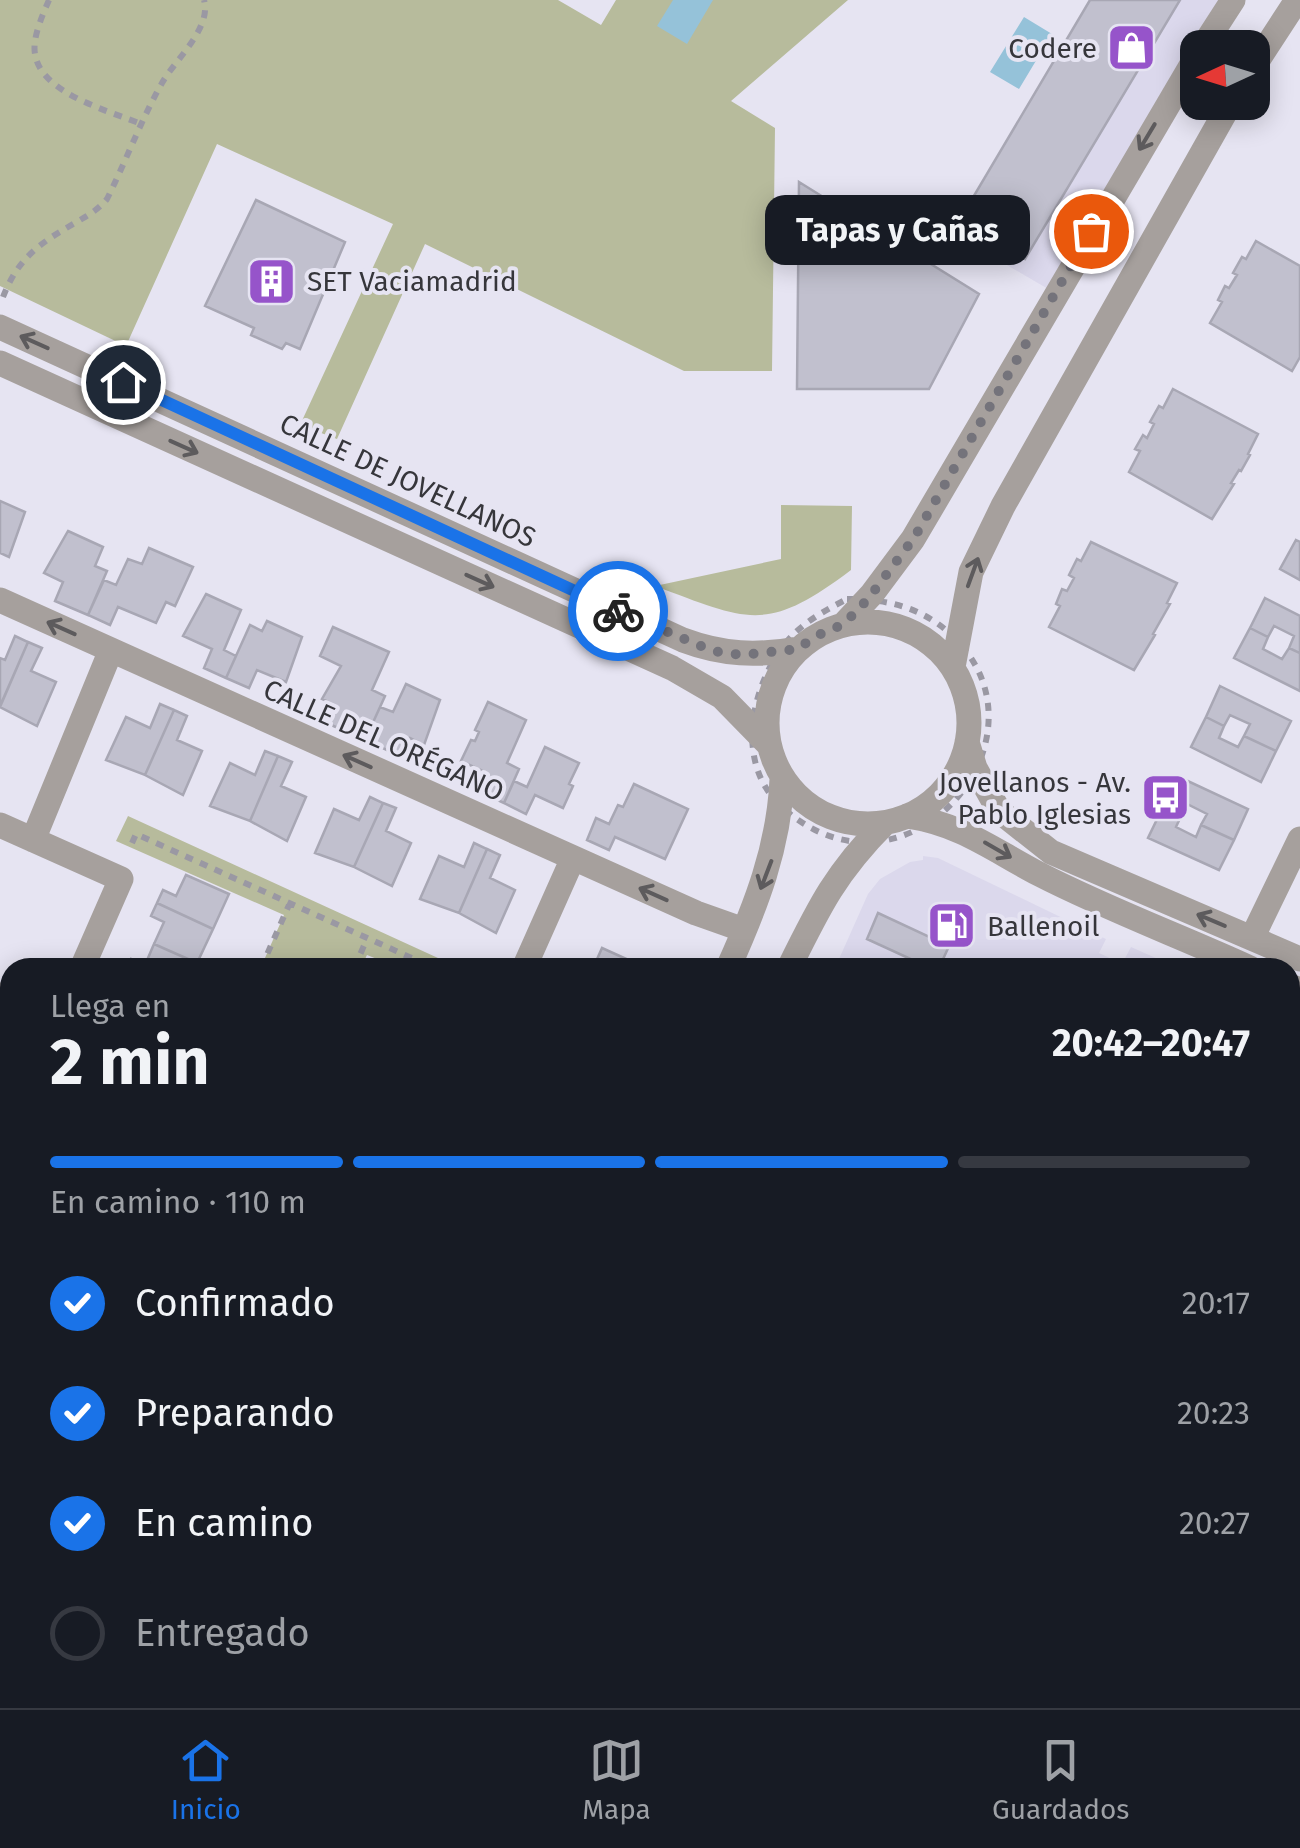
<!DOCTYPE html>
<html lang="es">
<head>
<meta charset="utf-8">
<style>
	:root { --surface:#171b24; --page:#242831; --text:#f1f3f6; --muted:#9ea1a6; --line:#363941; --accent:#1a73e8 }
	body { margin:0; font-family:"Fira Sans",sans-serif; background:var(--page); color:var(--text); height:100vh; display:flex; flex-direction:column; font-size:38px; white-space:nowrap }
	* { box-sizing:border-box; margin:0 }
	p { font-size:32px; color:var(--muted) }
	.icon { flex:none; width:55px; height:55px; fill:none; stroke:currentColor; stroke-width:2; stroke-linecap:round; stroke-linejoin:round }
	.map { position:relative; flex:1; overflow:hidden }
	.panel { position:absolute; left:0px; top:958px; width:1300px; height:752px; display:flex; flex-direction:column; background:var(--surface); border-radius:30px 30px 0 0; box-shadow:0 5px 25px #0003 }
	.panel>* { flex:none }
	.needle { width:65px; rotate:266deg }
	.tools { position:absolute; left:1180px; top:30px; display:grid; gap:20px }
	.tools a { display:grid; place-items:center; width:90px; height:90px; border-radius:20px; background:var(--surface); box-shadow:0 5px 25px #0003; font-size:50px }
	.pin { position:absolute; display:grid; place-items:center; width:85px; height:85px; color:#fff; margin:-42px; border:5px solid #fff; border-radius:50%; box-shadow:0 2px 10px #0007 }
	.courier { position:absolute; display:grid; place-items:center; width:100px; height:100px; margin:-50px; border:8px solid #1a73e8; border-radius:50%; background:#fff; color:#222; box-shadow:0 2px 12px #0007 }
	.bubble { position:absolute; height:70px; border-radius:20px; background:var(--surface); box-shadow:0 5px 25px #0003; font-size:32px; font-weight:700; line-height:70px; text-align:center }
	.summary em { font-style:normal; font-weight:700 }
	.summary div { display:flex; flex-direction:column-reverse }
	.summary { display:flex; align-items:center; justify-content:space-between; height:170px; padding:0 50px }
	h1 { font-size:65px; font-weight:700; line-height:75px }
	.bar { display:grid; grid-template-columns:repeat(4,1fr); gap:15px 10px; align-content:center; height:120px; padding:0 50px }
	.bar i { height:12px; border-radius:8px; background:var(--line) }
	.bar .on { background:var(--accent) }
	.bar p { grid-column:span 4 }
	ol { padding:0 50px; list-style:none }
	li { display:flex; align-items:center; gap:30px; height:110px }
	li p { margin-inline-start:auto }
	li .icon { padding:10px; border-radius:50%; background:var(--accent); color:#fff; stroke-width:4 }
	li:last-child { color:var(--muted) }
	li i { width:55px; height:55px; border:5px solid var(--line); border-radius:50% }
	.menu { display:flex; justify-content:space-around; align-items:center; height:140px; border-top:2px solid var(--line); background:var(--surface); font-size:28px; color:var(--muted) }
	.menu a { display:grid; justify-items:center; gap:5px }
	.menu .on { color:var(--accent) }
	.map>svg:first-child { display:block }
</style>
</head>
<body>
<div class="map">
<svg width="1300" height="1708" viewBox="0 0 1300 1708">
	<rect width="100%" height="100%" fill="#e6e4f2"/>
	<path fill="#dbd8ec" d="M1090,0H1233L1055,293L952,233Z
		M923,856L938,858L1106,939L1099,953L1122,964L1131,947L1176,967L835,968L868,894L880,879L910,862L923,860Z"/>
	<path fill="#b7bb9c" d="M0,0H558L601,25L616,0H848L731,101L775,128L772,371H684L425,244L337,439L300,425L393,224L217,144L126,346L0,286Z
		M781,505L852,506L851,570C766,634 749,621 655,586L781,559Z
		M128,816L438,958L435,967H397L367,955L361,967H261L284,915L116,841Z
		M0,1169L10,1173V1685L0,1700V1686L5,1681L0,1675V1528L8,1518L0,1510Z"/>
	<path fill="#95c2d9" d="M673,0H713L687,44L657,26Z
		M1024,17L1052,34L1019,89L990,72Z"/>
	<path fill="#c1c0ce" stroke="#a8a7b4" stroke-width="2.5" d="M1090,0H1180L1025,259L959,221Z
		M799,182L979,294L929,389H797Z
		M256,200L345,242L300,349L286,343L282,349L251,335L254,328L205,306Z
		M1256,241L1300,266V357L1292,371L1210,323L1222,302L1218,300L1225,286L1229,288L1237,275L1233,273L1242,257L1246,259Z
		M1173,389L1258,434L1248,454L1250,455L1241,471L1239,470L1231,483L1234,484L1212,519L1129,472L1140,451L1135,449L1143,435L1147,438L1154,424L1150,422L1159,406L1163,408Z
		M0,501L25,512L9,557L0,553Z
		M68,531L103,547L95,566L107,571L88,615L55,601L63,582L44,573Z
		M1296,540L1300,542V580L1280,569Z
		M1091,542L1177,583L1167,603L1170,604L1153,634L1155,635L1134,670L1049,627L1060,606L1056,604L1062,589L1067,591L1074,578L1069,575L1077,559L1081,561Z
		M149,548L193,567L175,606L166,602L156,623L118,607L110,625L88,615L104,580L116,585L128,559L142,564Z
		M206,594L241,610L224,650L236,656L226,678L204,668L212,649L183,636Z
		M1265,598L1300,616V653L1289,648L1294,636L1274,626L1268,637L1250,628Z
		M267,621L302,637L286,682L257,670L249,688L226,678L250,625L262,631Z
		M333,627L389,652L372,690L385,696L365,740L329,724L337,706L322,699L341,666L320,656Z
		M1250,628L1268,637L1263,649L1282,659L1289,648L1300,653V691L1234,658Z
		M15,636L28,642L0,706V658L5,660Z
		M28,642L42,648L31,671L56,682L37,726L0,707Z
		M406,684L440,700L424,745L410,738L402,757L365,740L380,707L393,712Z
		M1220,686L1291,721L1276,751L1244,736L1250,724L1230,715L1224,726L1206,717Z
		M488,702L526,720L507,763L519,769L504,803L482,793L489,778L479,774L481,770L461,761L471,740L475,741L479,732L475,730Z
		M160,704L174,710L145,775L106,760L126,717L150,728Z
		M174,710L187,716L177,740L202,751L183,795L145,775Z
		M1206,717L1224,726L1219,738L1238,747L1244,736L1276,751L1261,782L1191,747Z
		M545,747L579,763L569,784L573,786L563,808L535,795L526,814L504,803L514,781L527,787Z
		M265,751L278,756L250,821L210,806L230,763L255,775Z
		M278,756L292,762L281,786L306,797L287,841L250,821Z
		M1177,776L1248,809L1234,840L1201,825L1207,814L1187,804L1181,816L1163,807Z
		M634,784L688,809L665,859L615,837L609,850L587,840L596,818L609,824L618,805L623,807Z
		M370,797L383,803L354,867L315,853L334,809L359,820Z
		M383,803L396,808L386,831L411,843L392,886L354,867Z
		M1163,807L1181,816L1176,827L1196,837L1201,825L1234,840L1219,870L1148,838Z
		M474,843L487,849L459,913L420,899L439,856L464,867Z
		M487,849L500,855L490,878L515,890L496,933L459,913Z
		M186,875L229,894L213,929L157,903L163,890L176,896Z
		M157,903L213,929L197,963L154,944L164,922L151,916Z
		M878,913L949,946L939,968H930L867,939Z
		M154,944L197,963L195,968H127L131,959L145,965Z
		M602,948L633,962L631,968H579L582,960L594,966Z
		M1290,1038L1300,1042V1123L1290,1145Z
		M0,1056L10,1061L0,1085Z
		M10,1063V1112L0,1107V1085Z
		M1290,1252L1300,1257V1329L1290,1324Z
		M1290,1361L1300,1366V1393L1290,1388Z
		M1290,1388L1300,1393V1458L1290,1454Z
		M1300,1574V1679L1290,1674V1605L1293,1604L1290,1596Z
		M1290,1674L1300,1679V1705L1288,1700Z
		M197,1700H214L224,1706L228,1700H263L276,1708H198L194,1705Z
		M525,1700H599L614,1708H520Z
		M771,1700H822L836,1707L776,1708L768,1704Z
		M965,1700H1000L997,1708H961Z
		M1000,1700H1019L1031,1708H997Z"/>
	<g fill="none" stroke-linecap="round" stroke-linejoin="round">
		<path stroke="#9a98a3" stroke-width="6" stroke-dasharray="8 8" stroke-linecap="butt" d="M49,0C43,14 32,38 35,54C41,94 110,111 144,125
			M3,297C18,258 40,243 75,223C88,215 97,211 107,199C126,161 141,120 162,83C175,60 212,28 204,0
			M847,599C893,599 931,610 962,646C1050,749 902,914 783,808C736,767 749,694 781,649C798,625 822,612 847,599Z
			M132,843L136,834L425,964
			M261,968L289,905
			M354,968L367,939
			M0,1179L10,1183
			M0,1462L10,1456
			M0,1504L10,1513
			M0,1693L10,1676"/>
		<path stroke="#a6a09d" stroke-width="25" d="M1202,48L1233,0
			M1252,69L1297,0
			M0,327L683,640C723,655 757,656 798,649
			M0,363L672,668L722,697L768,744
			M0,600L696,913L744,930
			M767 723a101 101 0 1 1 202 0a101 101 0 1 1-202 0Z
			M844,624L872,594L913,539L1198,54
			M953,667L971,572L1003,506L1231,102
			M967,742L975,768L999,811L1051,852L1300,959
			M907,816C961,824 993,850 1039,874C1107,909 1180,936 1250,968
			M0,825L121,879L82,968
			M33,840L111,650
			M1252,938L1300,839
			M524,968L573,858
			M728,968C756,906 779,847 782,779
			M789,968C819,907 836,872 885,823
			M1290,986L1300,990
			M0,995L10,1000
			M1200,1700L1217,1708
			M170,1708L175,1700
			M374,1708L378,1700
			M441,1708L446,1700
			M902,1708L906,1700"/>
	</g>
	<defs><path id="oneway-shaft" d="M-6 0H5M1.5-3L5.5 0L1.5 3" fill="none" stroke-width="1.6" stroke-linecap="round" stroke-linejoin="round" transform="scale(2.5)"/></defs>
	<g stroke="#5d5b5d">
		<use href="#oneway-shaft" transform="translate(1147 137) rotate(121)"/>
		<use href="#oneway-shaft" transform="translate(34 342) rotate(-156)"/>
		<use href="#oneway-shaft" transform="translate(184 447) rotate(24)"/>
		<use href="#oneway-shaft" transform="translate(973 572) rotate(-70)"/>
		<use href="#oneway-shaft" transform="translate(480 581) rotate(24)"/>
		<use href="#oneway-shaft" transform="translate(61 628) rotate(-156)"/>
		<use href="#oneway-shaft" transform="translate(357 761) rotate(-156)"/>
		<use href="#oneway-shaft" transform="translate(998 850) rotate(30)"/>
		<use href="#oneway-shaft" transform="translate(766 875) rotate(111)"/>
		<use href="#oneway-shaft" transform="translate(653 894) rotate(-156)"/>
		<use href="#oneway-shaft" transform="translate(1211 920) rotate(-157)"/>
	</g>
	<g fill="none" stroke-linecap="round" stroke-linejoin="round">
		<path stroke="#74737b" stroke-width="10" stroke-dasharray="0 18" d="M618,611L713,651L742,655L798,649L814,637L844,624L868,599L914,538L1091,231"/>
		<path stroke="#1a73e8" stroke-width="12" d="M123,382L618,611"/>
	</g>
	<defs>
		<symbol id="shop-square" viewBox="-11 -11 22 22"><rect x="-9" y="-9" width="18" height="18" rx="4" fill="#9654ca" stroke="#e6e4f2"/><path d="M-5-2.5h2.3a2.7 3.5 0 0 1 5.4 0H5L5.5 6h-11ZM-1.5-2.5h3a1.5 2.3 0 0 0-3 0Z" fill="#fff"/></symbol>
		<symbol id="building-square" viewBox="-11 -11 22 22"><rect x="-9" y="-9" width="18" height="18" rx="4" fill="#9654ca" stroke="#e6e4f2"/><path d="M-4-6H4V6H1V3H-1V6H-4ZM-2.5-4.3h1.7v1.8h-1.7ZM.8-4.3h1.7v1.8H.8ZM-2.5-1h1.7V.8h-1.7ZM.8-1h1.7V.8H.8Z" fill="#fff"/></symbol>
		<symbol id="bus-square" viewBox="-11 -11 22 22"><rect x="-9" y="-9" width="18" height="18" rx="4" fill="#9654ca" stroke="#e6e4f2"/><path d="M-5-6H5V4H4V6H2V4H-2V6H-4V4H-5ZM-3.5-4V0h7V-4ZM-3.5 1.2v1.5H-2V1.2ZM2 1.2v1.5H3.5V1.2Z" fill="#fff"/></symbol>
		<symbol id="fuel-square" viewBox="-11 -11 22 22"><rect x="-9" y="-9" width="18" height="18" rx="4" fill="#9654ca" stroke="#e6e4f2"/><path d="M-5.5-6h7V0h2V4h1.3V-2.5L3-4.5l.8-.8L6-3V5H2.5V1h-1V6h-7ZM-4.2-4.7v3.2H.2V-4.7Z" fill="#fff"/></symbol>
	</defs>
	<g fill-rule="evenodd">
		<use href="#shop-square" x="1104" y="20" width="55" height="55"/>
		<use href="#building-square" x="244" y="254" width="55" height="55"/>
		<use href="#bus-square" x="1138" y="770" width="55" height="55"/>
		<use href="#fuel-square" x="924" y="898" width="55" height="55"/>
	</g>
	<g text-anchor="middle" stroke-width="8" stroke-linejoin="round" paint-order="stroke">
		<g font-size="28" fill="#36363b" stroke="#e6e4f2" text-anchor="end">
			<text x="1097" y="58">Codere</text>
			<text x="307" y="291" text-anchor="start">SET Vaciamadrid</text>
			<text x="1131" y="792">Jovellanos - Av.<tspan x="1131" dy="32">Pablo Iglesias</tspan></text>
			<text x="987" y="936" text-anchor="start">Ballenoil</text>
		</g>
		<g font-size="28" fill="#36363b" stroke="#e6e4f2">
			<text transform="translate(408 480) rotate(25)" y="10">CALLE DE JOVELLANOS</text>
			<text transform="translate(384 740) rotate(24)" y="10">CALLE DEL ORÉGANO</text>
		</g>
	</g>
</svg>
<div class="tools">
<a><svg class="needle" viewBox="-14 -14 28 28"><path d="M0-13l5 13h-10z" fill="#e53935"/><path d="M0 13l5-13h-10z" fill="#9ea1a6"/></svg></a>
</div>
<div class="pin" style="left:1091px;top:231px;background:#ea580c"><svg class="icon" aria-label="bag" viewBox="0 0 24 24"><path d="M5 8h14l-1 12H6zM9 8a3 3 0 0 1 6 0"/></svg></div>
<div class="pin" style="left:123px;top:382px;background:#1f2937"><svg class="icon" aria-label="home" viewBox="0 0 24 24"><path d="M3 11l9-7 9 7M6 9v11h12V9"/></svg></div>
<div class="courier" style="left:618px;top:611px"><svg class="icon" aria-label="bike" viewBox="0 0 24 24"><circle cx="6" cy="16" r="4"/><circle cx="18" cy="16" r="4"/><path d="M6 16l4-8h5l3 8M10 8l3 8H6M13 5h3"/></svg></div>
<div class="bubble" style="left:765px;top:195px;width:265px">Tapas y Cañas</div>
<section class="panel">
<div class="summary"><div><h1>2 min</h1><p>Llega en</p></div><em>20:42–20:47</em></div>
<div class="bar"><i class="on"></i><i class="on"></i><i class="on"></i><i></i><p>En camino · 110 m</p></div>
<ol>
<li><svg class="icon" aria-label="check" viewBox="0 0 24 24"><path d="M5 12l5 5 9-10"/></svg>Confirmado<p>20:17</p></li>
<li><svg class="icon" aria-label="check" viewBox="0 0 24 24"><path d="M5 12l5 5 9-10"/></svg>Preparando<p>20:23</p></li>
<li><svg class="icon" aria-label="check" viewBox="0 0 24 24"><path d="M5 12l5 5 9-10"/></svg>En camino<p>20:27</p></li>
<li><i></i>Entregado</li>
</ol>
</section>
</div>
<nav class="menu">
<a class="on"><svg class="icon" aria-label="home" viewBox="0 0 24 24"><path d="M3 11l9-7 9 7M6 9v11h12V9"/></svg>Inicio</a>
<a><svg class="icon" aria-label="map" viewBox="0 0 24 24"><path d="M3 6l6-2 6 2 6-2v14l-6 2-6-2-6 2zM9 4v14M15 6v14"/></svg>Mapa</a>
<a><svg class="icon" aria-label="saved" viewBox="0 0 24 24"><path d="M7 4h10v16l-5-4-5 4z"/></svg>Guardados</a>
</nav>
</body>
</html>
